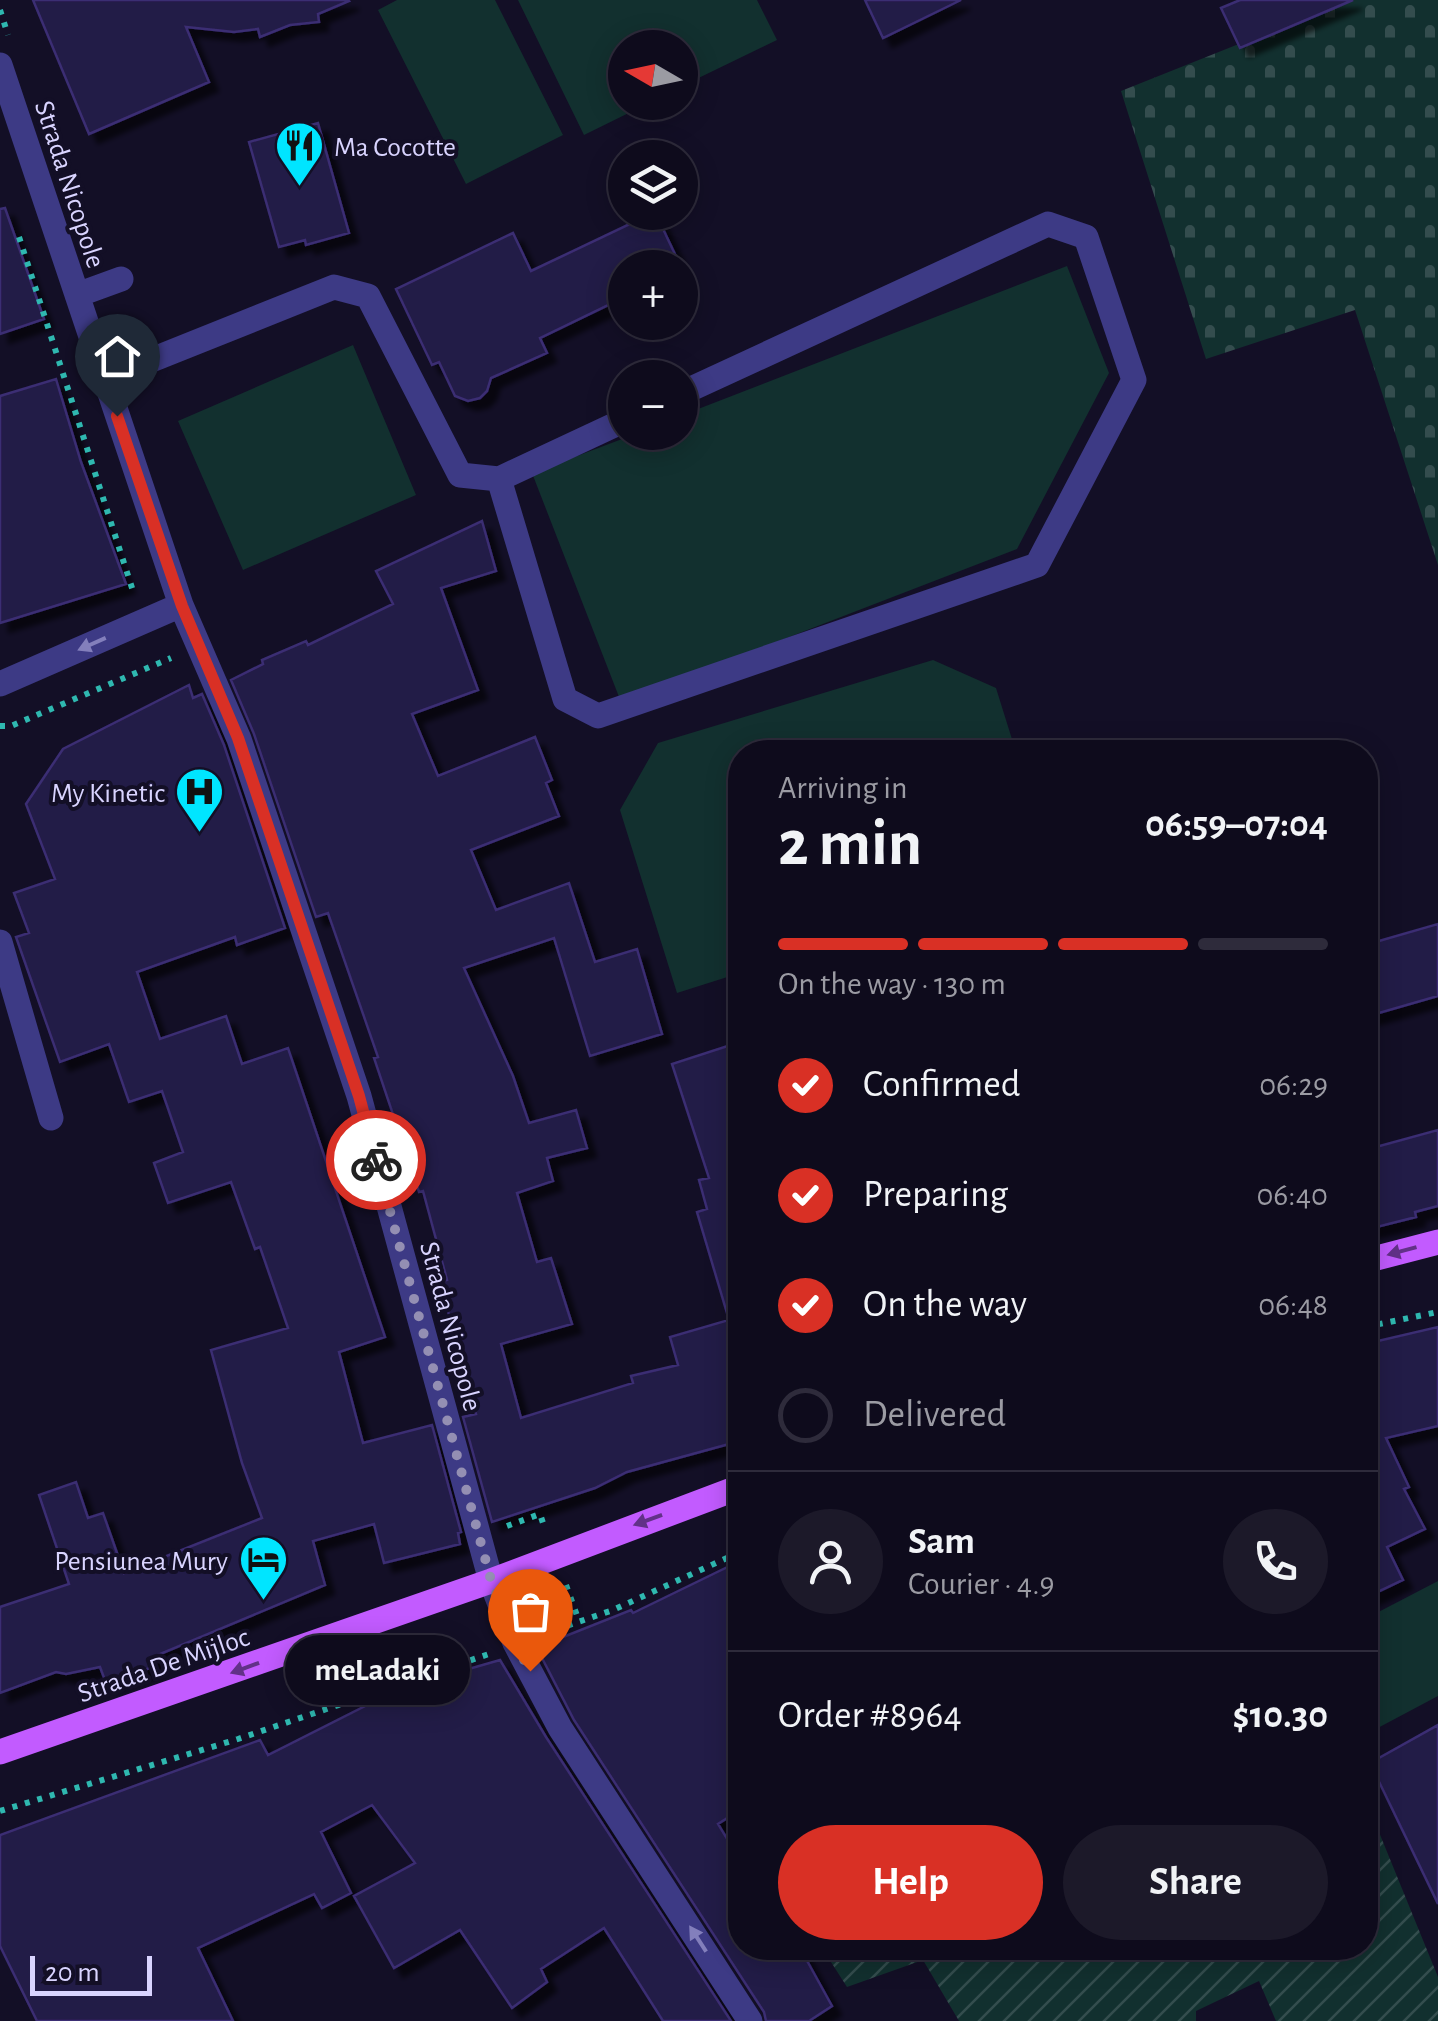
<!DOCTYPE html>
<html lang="en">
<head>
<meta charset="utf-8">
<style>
	:root { --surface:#0e0b1c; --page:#1c1929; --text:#f1f3f6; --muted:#9b9ba3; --line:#2e2b3b; --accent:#d93025 }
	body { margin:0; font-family:"Alegreya Sans",sans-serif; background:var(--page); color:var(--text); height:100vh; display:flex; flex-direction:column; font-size:38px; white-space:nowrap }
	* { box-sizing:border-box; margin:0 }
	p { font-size:32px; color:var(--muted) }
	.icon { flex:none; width:55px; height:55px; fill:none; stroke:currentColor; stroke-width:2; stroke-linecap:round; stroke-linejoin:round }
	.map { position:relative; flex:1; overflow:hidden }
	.sheet { position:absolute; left:728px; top:740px; width:650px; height:1220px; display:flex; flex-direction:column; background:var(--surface); border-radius:40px; box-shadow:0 5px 25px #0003,0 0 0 2px var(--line) }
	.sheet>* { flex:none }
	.needle { width:65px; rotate:279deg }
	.buttons { position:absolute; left:608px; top:30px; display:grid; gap:20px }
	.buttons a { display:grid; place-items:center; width:90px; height:90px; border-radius:50%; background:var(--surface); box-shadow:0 5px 25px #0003,0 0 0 2px var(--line); font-size:50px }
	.scale { position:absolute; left:30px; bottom:25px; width:122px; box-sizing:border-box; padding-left:10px; border:5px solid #d9d4ff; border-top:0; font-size:28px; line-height:35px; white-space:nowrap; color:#d9d4ff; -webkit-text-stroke:8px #130f26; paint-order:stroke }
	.pin { position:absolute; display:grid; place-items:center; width:85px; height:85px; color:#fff; margin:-102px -42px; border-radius:50% 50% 50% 0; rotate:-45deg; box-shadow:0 0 10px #0007 }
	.pin .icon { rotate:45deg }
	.courier { position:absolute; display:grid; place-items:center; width:100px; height:100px; margin:-50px; border:8px solid #d93025; border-radius:50%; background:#fff; color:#222; box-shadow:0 2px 12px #0007 }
	.bubble { position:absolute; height:70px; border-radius:35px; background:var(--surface); box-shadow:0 5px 25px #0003,0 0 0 2px var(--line); font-size:32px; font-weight:700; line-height:70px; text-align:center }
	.summary em { font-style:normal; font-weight:700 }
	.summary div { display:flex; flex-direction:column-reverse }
	.summary { display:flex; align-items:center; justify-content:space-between; height:170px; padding:0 50px }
	h1 { font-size:65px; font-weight:700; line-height:75px }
	.bar { display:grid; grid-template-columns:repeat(4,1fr); gap:15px 10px; align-content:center; height:120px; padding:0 50px }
	.bar i { height:12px; border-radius:8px; background:var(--line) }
	.bar .active { background:var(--accent) }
	.bar p { grid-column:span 4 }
	.line { display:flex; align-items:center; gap:25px; padding:0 50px; border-top:2px solid var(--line) }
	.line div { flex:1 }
	.round { display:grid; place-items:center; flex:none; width:105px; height:105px; border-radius:52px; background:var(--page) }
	ol { padding:0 50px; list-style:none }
	li { display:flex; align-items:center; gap:30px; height:110px }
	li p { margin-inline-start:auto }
	li .icon { padding:10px; border-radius:50%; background:var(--accent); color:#fff; stroke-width:4 }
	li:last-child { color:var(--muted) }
	li i { width:55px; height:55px; border:5px solid var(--line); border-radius:50% }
	.primary-button { display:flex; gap:20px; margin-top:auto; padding:20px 50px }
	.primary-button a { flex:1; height:115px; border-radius:60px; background:var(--accent); color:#fff; font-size:40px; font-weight:700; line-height:115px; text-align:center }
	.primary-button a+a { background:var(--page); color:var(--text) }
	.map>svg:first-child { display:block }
</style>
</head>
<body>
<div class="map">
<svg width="1438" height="2021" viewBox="0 0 1438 2021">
	<defs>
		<pattern id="cemetery-stones" width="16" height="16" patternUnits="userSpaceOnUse" patternTransform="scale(2.5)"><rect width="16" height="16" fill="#12302f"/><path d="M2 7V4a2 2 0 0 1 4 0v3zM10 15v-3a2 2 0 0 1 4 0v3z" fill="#344d4e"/></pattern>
		<pattern id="garden-furrows" width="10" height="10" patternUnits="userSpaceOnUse" patternTransform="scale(2.5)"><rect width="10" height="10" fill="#12302f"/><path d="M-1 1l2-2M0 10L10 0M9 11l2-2" fill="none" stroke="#344d4e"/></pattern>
		<filter id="shadow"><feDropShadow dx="9" dy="9" stdDeviation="2.5" flood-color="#0009"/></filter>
	</defs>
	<rect width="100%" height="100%" fill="#130f26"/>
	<path fill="url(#cemetery-stones)" d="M1349,0H1438V565L1355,310L1206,359L1121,91Z"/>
	<path fill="url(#garden-furrows)" d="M1372,1815L1438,1977V2021H1276L1259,1981L1196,2011V2021H959L923,1960L847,1987L822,1948H1365V1817Z"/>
	<path fill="#12302f" d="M397,0H495L563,135L466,184L378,10Z
		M518,0H757L777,40L680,87V48H625V102L649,103L584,135Z
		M1067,266L1109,373L1017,549L621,702L532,473L638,433L680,432V416Z
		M353,345L416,495L243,570L178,421Z
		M933,660L996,688L1016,752H740V973L677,993L620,810L658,743Z
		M1438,1581V1696L1374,1730L1365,1712V1619Z"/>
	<path fill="#241b47" stroke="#3b2d73" stroke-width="2.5" filter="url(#shadow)" d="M33,0H348L349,1L318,14L319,22L290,25L260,37L258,29L234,32L186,27L209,82L89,134Z
		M865,0H961L883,38Z
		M1240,0H1353L1240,48L1221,8Z
		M318,123L349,233L306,245L305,240L279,247L249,142Z
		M5,208L44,319L0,334V209Z
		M655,212L682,269L625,268V297L540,338L547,353L491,378L487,391L480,398L468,401L455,396L439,362L432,365L396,289L513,233L531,271Z
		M56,379L81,462L126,584L0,623V396Z
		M482,521L496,571L441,588L478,690L412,714L438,776L535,737L552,780L546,783L559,816L471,850L496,910L569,883L595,962L637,949L662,1034L590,1056L554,938L464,968L513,1076L529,1123L576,1110L587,1148L547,1158L553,1181L517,1193L537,1262L551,1258L572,1324L501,1344L521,1418L633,1383L631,1376L678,1365L670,1337L729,1320L697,1212L707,1209L699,1180L709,1178L672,1064L740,1042V1441L627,1472L595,1488L492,1522L463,1417L476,1414L440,1282L447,1280L423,1191L419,1192L374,1058L378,1057L328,913L316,917L254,734L231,680L263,664L262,660L306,641L308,645L393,604L376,571Z
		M189,685L193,698L202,694L224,745L285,928L237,945L235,937L137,972L160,1039L226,1016L242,1064L288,1048L385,1337L339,1352L363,1443L432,1425L461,1532L458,1533L460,1544L384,1563L374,1524L313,1541L325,1585L153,1657L156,1666L106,1683L100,1667L66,1674L56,1672L0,1693V1607L69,1584L39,1495L76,1482L88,1518L103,1513L124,1573L262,1518L242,1463L211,1350L288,1328L260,1247L255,1249L231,1182L168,1203L154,1163L183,1152L162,1091L129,1102L109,1044L60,1062L16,937L29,933L14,893L55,879L26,804L63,749Z
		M1438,924V996L1365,1017V945Z
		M1438,1130V1206L1415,1212L1416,1217L1365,1230V1150Z
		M1438,1327V1426L1386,1438L1409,1487L1404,1489L1425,1529L1387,1547L1403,1580L1365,1598V1344Z
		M740,1561V1810L718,1824L740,1860V1948H800L832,2006L809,2021H766L764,2012L574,1720L541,1656L543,1645L631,1610L633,1613Z
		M500,1660L546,1737L731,2021H663L604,1928L541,1969L547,1982L512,2008L460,1930L394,1968L354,1896L415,1863L372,1805L321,1832L351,1893L322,1908L314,1894L198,1948L233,2021H37L0,1946V1835L260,1740L268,1755L399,1689Z
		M1438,1725V1904L1370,1763Z"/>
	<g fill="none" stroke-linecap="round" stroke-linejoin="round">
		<path stroke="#2fb8b0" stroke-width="6" stroke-dasharray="5 8" stroke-linecap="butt" d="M0,10L8,35
			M19,237L133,591
			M0,726H11L171,658
			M1365,1327L1438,1312
			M507,1526L540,1514L544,1526
			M566,1585L579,1621
			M543,1634L613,1610L740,1552
			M0,1811L238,1739L489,1654"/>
		<path stroke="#3d3a85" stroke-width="25" d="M0,65L181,605L239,739L359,1096L491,1581L515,1643L560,1728L750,2021
			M77,295L121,279
			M104,379L334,287L368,296L460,475L499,479L625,420
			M499,479L565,699L598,716L1037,565L1134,380L1086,237L1048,224L680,394
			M0,684L181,605
			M0,942L51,1118"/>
		<path stroke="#c25bff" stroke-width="25" d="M1365,1261L1438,1242
			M0,1752L491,1581L740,1487"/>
	</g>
	<defs><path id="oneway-solid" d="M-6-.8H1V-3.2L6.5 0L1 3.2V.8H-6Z" transform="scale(2.5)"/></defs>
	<g fill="#837fbc">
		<use href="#oneway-solid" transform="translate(92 644) rotate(156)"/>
		<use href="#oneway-solid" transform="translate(698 1939) rotate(-123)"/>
	</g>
	<g fill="#623188">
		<use href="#oneway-solid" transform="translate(1402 1251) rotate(165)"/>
		<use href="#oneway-solid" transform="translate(648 1520) rotate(160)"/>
		<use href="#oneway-solid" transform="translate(245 1668) rotate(160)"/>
	</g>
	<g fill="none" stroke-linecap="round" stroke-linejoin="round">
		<path stroke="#948fb3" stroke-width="10" stroke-dasharray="0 18" d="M376,1160L491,1580L515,1643L530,1671"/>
		<path stroke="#d93025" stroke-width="12" d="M117,416L182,606L238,738L359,1096L376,1160"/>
	</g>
	<defs>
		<symbol id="restaurant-pin" viewBox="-11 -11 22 30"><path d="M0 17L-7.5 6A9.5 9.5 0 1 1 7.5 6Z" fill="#00e5ff" stroke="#130f26"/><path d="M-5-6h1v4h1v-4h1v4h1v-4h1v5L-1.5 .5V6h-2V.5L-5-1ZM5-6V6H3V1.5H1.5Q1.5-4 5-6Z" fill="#111"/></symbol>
		<symbol id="hospital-pin" viewBox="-11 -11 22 30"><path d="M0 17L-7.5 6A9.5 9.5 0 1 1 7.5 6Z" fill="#00e5ff" stroke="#130f26"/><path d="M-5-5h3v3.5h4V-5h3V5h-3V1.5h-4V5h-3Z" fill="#111"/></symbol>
		<symbol id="hotel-pin" viewBox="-11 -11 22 30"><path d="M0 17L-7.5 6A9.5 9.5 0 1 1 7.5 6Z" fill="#00e5ff" stroke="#130f26"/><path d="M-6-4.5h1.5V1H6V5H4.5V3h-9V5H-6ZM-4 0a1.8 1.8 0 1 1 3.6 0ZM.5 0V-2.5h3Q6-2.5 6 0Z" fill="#111"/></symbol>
	</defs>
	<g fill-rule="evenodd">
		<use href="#restaurant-pin" x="272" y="118" width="55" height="75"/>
		<use href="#hospital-pin" x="172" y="764" width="55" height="75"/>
		<use href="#hotel-pin" x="236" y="1532" width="55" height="75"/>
	</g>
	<g text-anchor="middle" stroke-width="8" stroke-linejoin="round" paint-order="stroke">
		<g font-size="28" fill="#d9d4ff" stroke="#130f26" text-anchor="end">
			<text x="334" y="156" text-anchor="start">Ma Cocotte</text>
			<text x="165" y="802">My Kinetic</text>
			<text x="228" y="1570">Pensiunea Mury</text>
		</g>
		<g font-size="28" fill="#d9d4ff" stroke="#130f26">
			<text transform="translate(71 184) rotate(72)" y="10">Strada Nicopole</text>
			<text transform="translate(452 1326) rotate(75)" y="10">Strada Nicopole</text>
			<text transform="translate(163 1664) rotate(-19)" y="10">Strada De Mijloc</text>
		</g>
	</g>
</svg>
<div class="buttons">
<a><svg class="needle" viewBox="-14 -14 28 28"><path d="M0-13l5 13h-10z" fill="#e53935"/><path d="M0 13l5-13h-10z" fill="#9b9ba3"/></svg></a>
<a><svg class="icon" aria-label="layers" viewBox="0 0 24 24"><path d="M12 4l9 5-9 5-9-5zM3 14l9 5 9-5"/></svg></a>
<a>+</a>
<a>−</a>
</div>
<div class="scale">20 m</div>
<div class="pin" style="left:530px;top:1671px;background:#ea580c"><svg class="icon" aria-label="bag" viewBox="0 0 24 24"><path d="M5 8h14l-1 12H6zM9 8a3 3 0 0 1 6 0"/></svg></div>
<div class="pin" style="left:117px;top:416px;background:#1f2937"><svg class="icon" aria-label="home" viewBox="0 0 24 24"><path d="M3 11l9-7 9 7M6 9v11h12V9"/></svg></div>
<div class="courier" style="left:376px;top:1160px"><svg class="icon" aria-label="bike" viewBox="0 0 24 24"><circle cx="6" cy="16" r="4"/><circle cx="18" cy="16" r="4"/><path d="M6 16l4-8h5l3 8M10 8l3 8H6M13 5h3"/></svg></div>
<div class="bubble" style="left:285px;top:1635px;width:185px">meLadaki</div>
<section class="sheet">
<div class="summary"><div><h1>2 min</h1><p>Arriving in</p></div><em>06:59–07:04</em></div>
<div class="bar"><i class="active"></i><i class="active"></i><i class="active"></i><i></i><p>On the way · 130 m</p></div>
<ol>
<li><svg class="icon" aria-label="check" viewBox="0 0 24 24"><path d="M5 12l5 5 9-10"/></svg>Confirmed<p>06:29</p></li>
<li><svg class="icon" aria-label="check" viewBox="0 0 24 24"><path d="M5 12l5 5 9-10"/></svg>Preparing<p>06:40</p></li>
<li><svg class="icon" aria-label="check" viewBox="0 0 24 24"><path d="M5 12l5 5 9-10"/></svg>On the way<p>06:48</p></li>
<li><i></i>Delivered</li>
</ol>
<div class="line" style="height:180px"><a class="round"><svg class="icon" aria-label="person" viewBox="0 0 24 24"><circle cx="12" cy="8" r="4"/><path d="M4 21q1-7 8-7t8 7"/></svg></a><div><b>Sam</b><p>Courier · 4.9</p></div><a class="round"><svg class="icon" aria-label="phone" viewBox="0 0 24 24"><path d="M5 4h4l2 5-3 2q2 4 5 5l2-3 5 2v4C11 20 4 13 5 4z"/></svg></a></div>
<div class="line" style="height:130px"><div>Order #8964</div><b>$10.30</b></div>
<div class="primary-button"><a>Help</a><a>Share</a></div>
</section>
</div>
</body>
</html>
